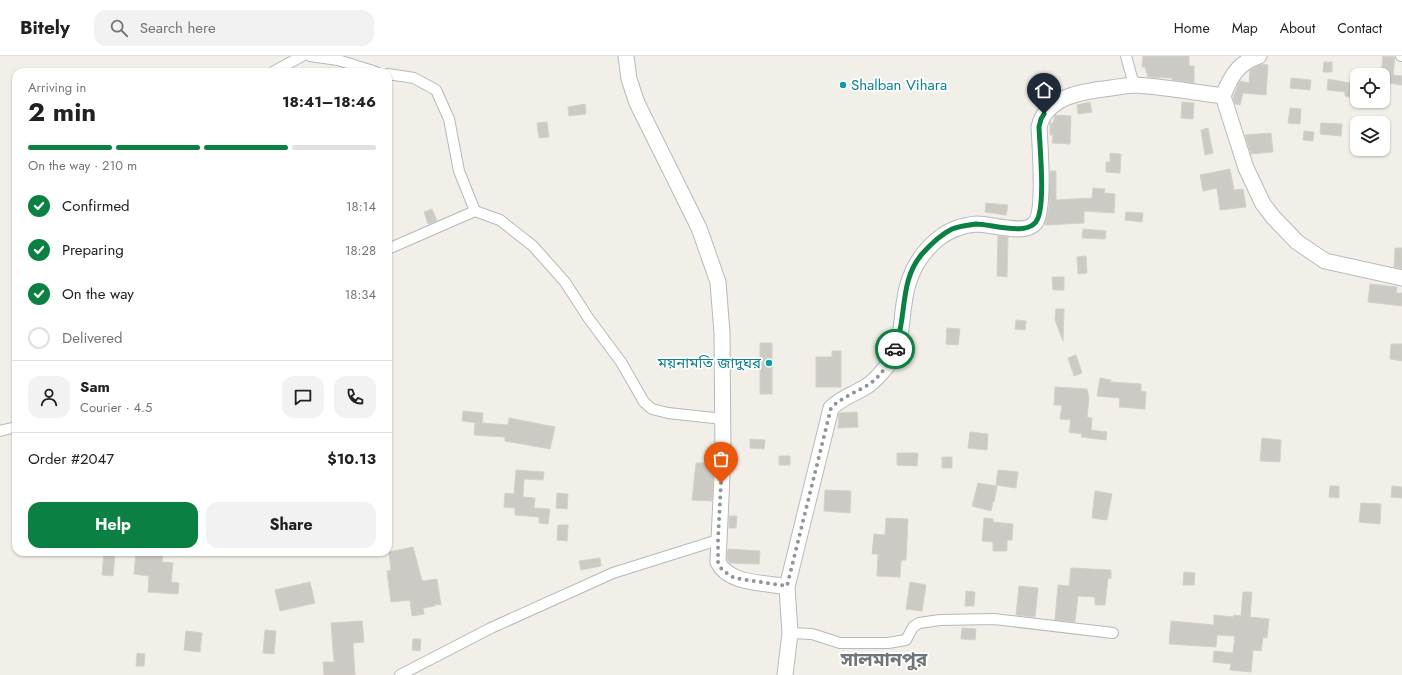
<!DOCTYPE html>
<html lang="en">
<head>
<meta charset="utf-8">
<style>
	:root { --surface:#fff; --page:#f2f2f2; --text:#202124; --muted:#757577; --line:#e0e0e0; --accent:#0b8043 }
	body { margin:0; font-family:Jost,"Noto Sans Bengali",sans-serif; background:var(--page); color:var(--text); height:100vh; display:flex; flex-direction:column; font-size:15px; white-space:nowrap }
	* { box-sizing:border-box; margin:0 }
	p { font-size:13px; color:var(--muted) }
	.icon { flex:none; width:22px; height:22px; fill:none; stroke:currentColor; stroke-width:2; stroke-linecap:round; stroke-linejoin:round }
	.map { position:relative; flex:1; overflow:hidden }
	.sheet { position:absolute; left:12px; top:12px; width:380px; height:488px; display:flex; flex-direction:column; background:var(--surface); border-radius:12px; box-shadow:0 1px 3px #0004 }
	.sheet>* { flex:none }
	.fabs { position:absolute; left:1350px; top:12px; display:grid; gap:8px }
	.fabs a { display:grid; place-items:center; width:40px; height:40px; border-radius:8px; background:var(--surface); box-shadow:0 1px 3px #0004; font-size:20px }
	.pin { position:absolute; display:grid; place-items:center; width:34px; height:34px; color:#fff; margin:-41px -17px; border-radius:50% 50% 50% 0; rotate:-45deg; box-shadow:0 0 4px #0007 }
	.pin .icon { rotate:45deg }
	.courier { position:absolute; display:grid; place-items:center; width:40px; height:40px; margin:-20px; border:3px solid #0b8043; border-radius:50%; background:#fff; color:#222; box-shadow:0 1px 5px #0007 }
	.overview em { font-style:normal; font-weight:700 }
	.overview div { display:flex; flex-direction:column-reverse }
	.overview { display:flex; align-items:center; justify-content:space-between; height:68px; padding:0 16px }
	h1 { font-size:26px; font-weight:700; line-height:30px }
	.bar { display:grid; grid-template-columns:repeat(4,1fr); gap:6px 4px; align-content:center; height:48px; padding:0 16px }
	.bar i { height:5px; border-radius:3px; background:var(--line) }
	.bar .on { background:var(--accent) }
	.bar p { grid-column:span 4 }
	.line { display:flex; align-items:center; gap:10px; padding:0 16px; border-top:1px solid var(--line) }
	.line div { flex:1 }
	.round { display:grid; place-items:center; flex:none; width:42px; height:42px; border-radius:12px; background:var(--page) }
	ol { padding:0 16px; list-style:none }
	li { display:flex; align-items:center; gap:12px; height:44px }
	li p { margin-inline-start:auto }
	li .icon { padding:4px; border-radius:50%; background:var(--accent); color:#fff; stroke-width:4 }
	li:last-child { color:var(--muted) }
	li i { width:22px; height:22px; border:2px solid var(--line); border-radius:50% }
	.button { display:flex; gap:8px; margin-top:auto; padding:8px 16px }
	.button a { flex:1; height:46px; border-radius:12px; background:var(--accent); color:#fff; font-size:16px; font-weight:700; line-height:46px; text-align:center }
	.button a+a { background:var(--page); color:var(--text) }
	header { display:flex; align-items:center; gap:24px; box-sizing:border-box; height:56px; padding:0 20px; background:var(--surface); border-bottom:1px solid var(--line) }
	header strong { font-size:19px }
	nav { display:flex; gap:22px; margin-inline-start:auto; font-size:14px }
	.search { width:280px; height:36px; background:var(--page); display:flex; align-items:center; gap:10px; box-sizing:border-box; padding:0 14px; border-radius:12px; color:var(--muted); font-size:15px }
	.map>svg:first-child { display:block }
</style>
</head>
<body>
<header>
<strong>Bitely</strong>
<div class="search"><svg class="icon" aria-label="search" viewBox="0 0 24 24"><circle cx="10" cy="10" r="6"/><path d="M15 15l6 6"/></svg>Search here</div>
<nav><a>Home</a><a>Map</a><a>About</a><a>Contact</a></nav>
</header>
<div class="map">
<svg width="1402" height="619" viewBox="0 0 1402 619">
	<rect width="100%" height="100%" fill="#f1efe8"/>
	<path fill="#cccac5" stroke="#d6d1c6" d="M1143,0H1189V10H1194V27L1172,24V22L1148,21L1145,11H1142Z
		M1383,0L1395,1L1393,19L1402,20V29L1383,26V19H1381Z
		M1324,6H1332V16H1323Z
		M1262,8L1268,9L1266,39L1243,37L1240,49L1235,48L1233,41L1240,25L1249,27L1250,14Z
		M1291,22L1311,24L1310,34L1290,32Z
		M1328,23L1355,28L1353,42L1345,40V36L1327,34Z
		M1090,46L1092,56L1078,58L1077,49Z
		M1182,46L1194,47L1193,63L1181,62Z
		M585,48L586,58L569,60L568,51Z
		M1290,52L1301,53L1300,68L1288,67Z
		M1055,59L1071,60L1070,88L1052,87L1053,79H1050V67H1053Z
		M547,66L549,81L539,82L537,67Z
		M1321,67L1342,68L1341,80L1320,78Z
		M1208,72L1213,97L1205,99L1201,74Z
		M1304,75L1314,76L1313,85L1303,84Z
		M1271,77L1273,96L1251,98L1245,79Z
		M1110,97L1121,98L1120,117L1106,116V106H1110Z
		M1230,113L1234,134L1243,133L1246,151L1220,154L1217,132L1203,135L1200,119Z
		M1050,115H1056V144L1092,142L1093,132L1105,133L1104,137L1115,138L1114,157L1084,155V167L1045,169L1049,151Z
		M986,147L1008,149L1006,159L985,156Z
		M432,153L437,165L428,168L424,156Z
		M1126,156L1143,157L1142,166L1125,164Z
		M1083,173L1106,175L1105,183L1082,182Z
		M998,180L1008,181L1007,221L997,220Z
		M1395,192H1402V213L1394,211Z
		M1086,200L1087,217L1078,218L1077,201Z
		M1052,221H1064V234H1053Z
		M1370,228L1397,231L1396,237H1402V250L1368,246Z
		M1056,253H1064L1063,285L1055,264Z
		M1016,264L1026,265L1025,274L1015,273Z
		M947,272L960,273L958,289L946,288Z
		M760,287H772V338H760V310H753V302H760Z
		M1391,288H1402V305L1390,303Z
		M832,295H841V331H816V301H832Z
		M1076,299L1082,317L1074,320L1068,302Z
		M1100,322L1111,324L1110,326L1141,328V335L1146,336L1145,353L1119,351L1120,342L1097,340Z
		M1055,331L1087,333L1089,342L1087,361L1092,362L1091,374L1107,376L1106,384L1081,381L1082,378L1069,376L1071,364L1060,363L1062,349H1054Z
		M463,355L483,357L482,367L508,369L509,362L555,371L550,393L505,385V381L474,379L475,367H478L462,365Z
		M857,356L858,371L838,372L839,357Z
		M970,376L988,378L987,394L968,392Z
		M1262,382L1281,384L1280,406L1260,405Z
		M750,383L765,384L764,393L750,392Z
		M897,397H918L917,410L897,409Z
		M779,400H790V409H779Z
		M942,401H952V412H942Z
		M696,407H714L712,445L692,444Z
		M516,414L544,416L543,424L524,423L523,441L535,442L534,452L550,453L548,468L539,467V461L515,459V452L504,451L505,437L514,438Z
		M998,414L1018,416L1016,432L996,429Z
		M978,427L997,430L994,446L993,445L991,455L972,450Z
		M1330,430H1339V442L1329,441Z
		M1392,430L1402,431V442L1391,441Z
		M825,434L851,435L850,457L824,455Z
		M1095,435L1112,438L1107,464L1092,462Z
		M557,437L568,438L567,453L556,452Z
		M1361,447L1381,448L1380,468L1359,466Z
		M729,460H737L736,472H729Z
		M886,462L908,463L906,504H901L900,521L877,520L878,498H872L874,478L885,479Z
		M984,462L993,463V466L1013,468L1012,484H1007V495H993V486L982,485Z
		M558,469H568L567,485L557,484Z
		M413,491L422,525L437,523L441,549L435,548V550L423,552L424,558L412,560L410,544L391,546L387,515L391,514L389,496Z
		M728,493L760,495L759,508L730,507L727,503Z
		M104,496L115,497L113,520L102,519Z
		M136,496H163L162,506L173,507L171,526L179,527L178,538L148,536L149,520L134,518Z
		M600,502L601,510L581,514L579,505Z
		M1071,512L1111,514V523L1108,522L1105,549H1095V541L1078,540L1075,566L1055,564L1058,529L1069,530Z
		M1184,516L1195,517L1194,529H1183Z
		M310,526L315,547L280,555L275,534Z
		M910,526L926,529L922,555L906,553Z
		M1019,530L1038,532L1035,561L1016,559Z
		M966,535L975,536L974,550H965Z
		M1243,536H1252L1250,561L1269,563L1267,582L1263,581L1261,595L1253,594L1251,616L1230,614L1231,608L1213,606L1214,595L1233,597L1235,580L1217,579L1216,591L1169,588L1171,565L1214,569V559L1233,561L1234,559L1241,560Z
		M362,565L364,586L353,587L355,619H324L323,606H334L331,567Z
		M962,572L976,573L975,584L961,583Z
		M265,574L276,575L274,598L263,597Z
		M186,575L202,577L200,596L184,594Z
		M413,583H421L420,595L412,594Z
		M137,597L145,598L144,610H136Z"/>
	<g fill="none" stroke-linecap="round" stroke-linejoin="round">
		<defs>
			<path id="street" d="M310,0L338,4L376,16
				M1126,0L1134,29
				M1401,0H1402
				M273,16L302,0
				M388,18L414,22L436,34L449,63L459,115L475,155
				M388,193L475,155L500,164L533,190L565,226L589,263L621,306L644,346L652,353L668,357L723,363
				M0,375L16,371
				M790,577L812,578L840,587H888L906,584L913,571L919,567L940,564L994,563L1113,577
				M400,619L491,572L613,517L718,484"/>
			<path id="secondary" d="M626,0L629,23L637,47L699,172L718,226L722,277L723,399L718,506C729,529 765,526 787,531
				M1223,40C1231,20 1238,7 1259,0
				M785,619L790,577L787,531L831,352C842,341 855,338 867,330C875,325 886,312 892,303C902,287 901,266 904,248C907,221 917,200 938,183C949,174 962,169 977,168C992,168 1025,180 1035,167C1045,156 1040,89 1039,71C1046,40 1084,35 1111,32C1119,31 1128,29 1135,29C1165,31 1194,36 1223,40L1246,112L1263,148L1273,161L1297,186L1325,205L1402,222"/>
		</defs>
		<use href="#street" stroke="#b5b8bc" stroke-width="12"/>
		<use href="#secondary" stroke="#b6babf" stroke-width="17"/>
		<use href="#street" stroke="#fff" stroke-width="10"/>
		<use href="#secondary" stroke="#fff" stroke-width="15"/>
	</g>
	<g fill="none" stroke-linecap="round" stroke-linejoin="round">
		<path stroke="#929495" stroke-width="4" stroke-dasharray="0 7.2" d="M721,427L718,484V506L722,514L734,522L787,530L831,352C841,342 854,337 866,330C878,324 891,306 895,293"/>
		<path stroke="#0b8043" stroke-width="5" d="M895,293C907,263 899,224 922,198C930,189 942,178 952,173C959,170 969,169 976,168C992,168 1031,182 1038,162C1045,144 1040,93 1039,71L1041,63L1044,58"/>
	</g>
	<g fill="#0f9aa8" stroke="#fff" stroke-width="1.5">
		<circle cx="843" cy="29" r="4"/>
		<circle cx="769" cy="307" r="4"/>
	</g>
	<g text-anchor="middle" stroke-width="3.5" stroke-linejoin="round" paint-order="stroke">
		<g font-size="15" fill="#0d838f" stroke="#fff" text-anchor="start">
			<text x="851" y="34">Shalban Vihara</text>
			<text x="761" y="312" text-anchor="end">ময়নামতি জাদুঘর</text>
		</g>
		<g font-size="19" font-weight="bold" fill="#70757a" stroke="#fff">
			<text x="884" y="610">সালমানপুর</text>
		</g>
	</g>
</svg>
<div class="fabs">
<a><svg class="icon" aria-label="locate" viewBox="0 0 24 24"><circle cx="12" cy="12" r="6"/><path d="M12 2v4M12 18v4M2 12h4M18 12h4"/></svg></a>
<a><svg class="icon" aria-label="layers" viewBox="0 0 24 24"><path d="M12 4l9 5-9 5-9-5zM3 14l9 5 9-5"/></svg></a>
</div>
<div class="pin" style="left:721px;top:427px;background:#ea580c"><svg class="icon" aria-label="bag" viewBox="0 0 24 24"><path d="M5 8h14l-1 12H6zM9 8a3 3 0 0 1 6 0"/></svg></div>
<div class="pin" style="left:1044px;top:58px;background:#1f2937"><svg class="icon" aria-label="home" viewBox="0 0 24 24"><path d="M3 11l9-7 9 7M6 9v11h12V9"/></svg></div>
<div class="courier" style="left:895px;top:293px"><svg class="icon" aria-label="car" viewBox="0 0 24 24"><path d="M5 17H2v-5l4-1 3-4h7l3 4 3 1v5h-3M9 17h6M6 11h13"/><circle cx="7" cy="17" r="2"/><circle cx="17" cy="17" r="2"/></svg></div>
<section class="sheet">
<div class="overview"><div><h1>2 min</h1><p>Arriving in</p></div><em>18:41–18:46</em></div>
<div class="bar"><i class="on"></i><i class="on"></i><i class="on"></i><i></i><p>On the way · 210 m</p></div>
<ol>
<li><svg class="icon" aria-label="check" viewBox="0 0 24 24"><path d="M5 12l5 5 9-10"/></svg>Confirmed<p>18:14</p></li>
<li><svg class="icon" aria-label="check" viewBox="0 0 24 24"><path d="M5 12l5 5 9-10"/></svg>Preparing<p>18:28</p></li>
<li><svg class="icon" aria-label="check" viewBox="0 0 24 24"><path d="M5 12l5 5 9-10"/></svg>On the way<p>18:34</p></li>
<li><i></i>Delivered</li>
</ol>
<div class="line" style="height:72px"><a class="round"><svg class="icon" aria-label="person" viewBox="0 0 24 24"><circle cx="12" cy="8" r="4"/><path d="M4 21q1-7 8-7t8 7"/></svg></a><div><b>Sam</b><p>Courier · 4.5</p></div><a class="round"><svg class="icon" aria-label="chat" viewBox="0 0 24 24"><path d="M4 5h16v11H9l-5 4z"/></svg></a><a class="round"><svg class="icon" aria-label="phone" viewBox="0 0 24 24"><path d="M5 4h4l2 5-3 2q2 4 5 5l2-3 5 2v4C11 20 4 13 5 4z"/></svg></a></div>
<div class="line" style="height:52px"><div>Order #2047</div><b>$10.13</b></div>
<div class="button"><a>Help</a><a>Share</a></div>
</section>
</div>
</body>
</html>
